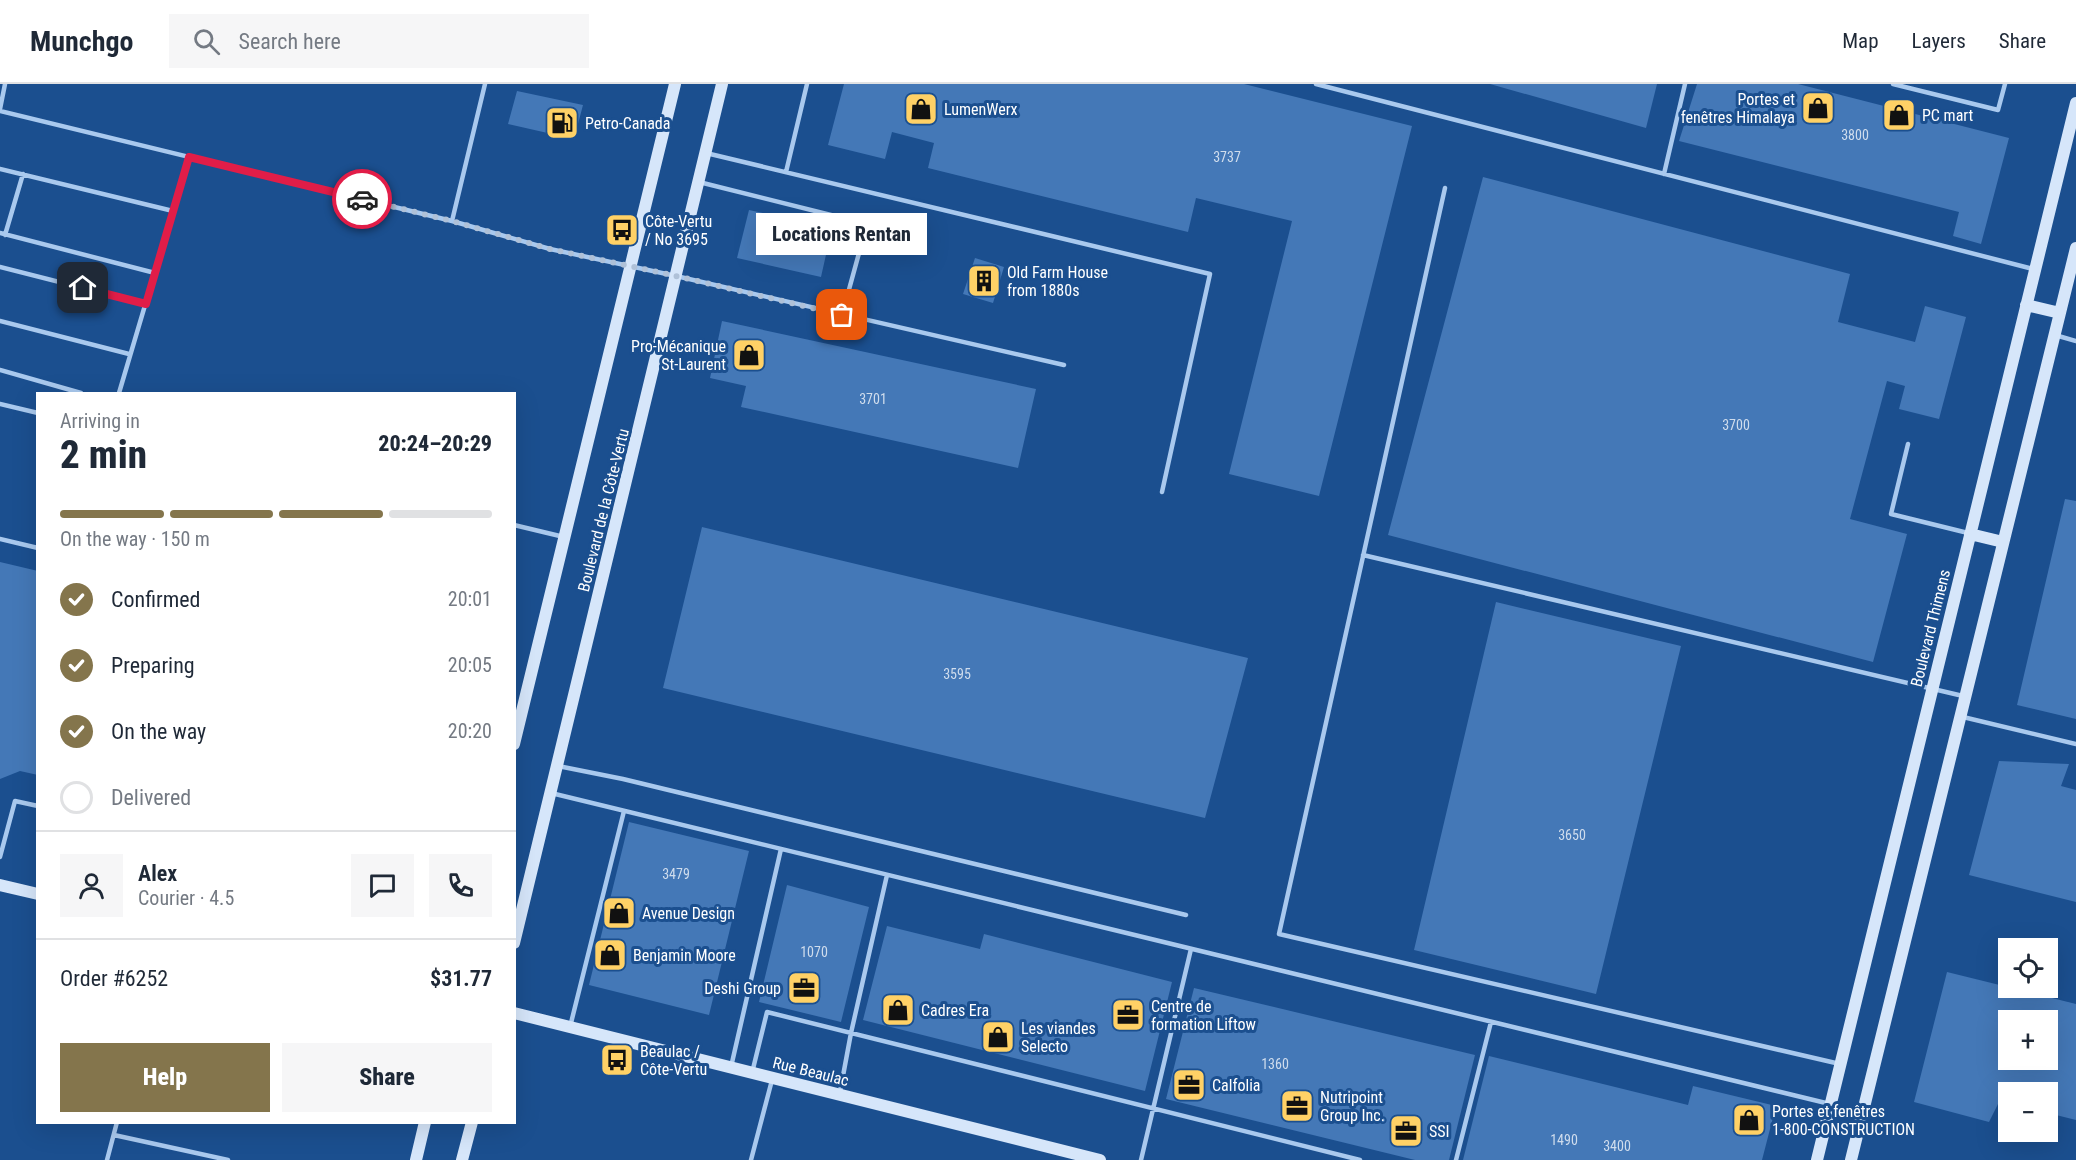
<!DOCTYPE html>
<html lang="en">
<head>
<meta charset="utf-8">
<style>
	:root { --surface:#fff; --page:#f6f6f7; --text:#1f2937; --muted:#747a83; --line:#e0e1e3; --accent:#84754c }
	body { margin:0; font-family:"Roboto Condensed",sans-serif; background:var(--page); color:var(--text); height:100vh; display:flex; flex-direction:column; font-size:22px; white-space:nowrap }
	* { box-sizing:border-box; margin:0 }
	p { font-size:20px; color:var(--muted) }
	.icon { flex:none; width:33px; height:33px; fill:none; stroke:currentColor; stroke-width:2; stroke-linecap:round; stroke-linejoin:round }
	.map { position:relative; flex:1; overflow:hidden }
	.details { position:absolute; left:36px; top:308px; width:480px; height:732px; display:flex; flex-direction:column; background:var(--surface); border-radius:0px; box-shadow:0 6px 24px #0002 }
	.details>* { flex:none }
	.buttons { position:absolute; left:1998px; top:854px; display:grid; gap:12px }
	.buttons a { display:grid; place-items:center; width:60px; height:60px; border-radius:0px; background:var(--surface); box-shadow:0 6px 24px #0002; font-size:30px }
	.pin { position:absolute; display:grid; place-items:center; width:51px; height:51px; color:#fff; margin:-26px; border-radius:12px; box-shadow:0 3px 9px #0006 }
	.courier { position:absolute; display:grid; place-items:center; width:60px; height:60px; margin:-30px; border:4px solid #e11d48; border-radius:50%; background:#fff; color:#222; box-shadow:0 2px 8px #0007 }
	.bubble { position:absolute; height:42px; border-radius:0px; background:var(--surface); box-shadow:0 6px 24px #0002; font-size:20px; font-weight:800; line-height:42px; text-align:center }
	.overview em { font-style:normal; font-weight:800 }
	.overview div { display:flex; flex-direction:column-reverse }
	.overview { display:flex; align-items:center; justify-content:space-between; height:102px; padding:0 24px }
	h1 { font-size:39px; font-weight:800; line-height:45px }
	.bar { display:grid; grid-template-columns:repeat(4,1fr); gap:9px 6px; align-content:center; height:72px; padding:0 24px }
	.bar i { height:8px; border-radius:4px; background:var(--line) }
	.bar .current { background:var(--accent) }
	.bar p { grid-column:span 4 }
	.line { display:flex; align-items:center; gap:15px; padding:0 24px; border-top:2px solid var(--line) }
	.line div { flex:1 }
	.round { display:grid; place-items:center; flex:none; width:63px; height:63px; border-radius:0px; background:var(--page) }
	ol { padding:0 24px; list-style:none }
	li { display:flex; align-items:center; gap:18px; height:66px }
	li p { margin-inline-start:auto }
	li .icon { padding:6px; border-radius:50%; background:var(--accent); color:#fff; stroke-width:4 }
	li:last-child { color:var(--muted) }
	li i { width:33px; height:33px; border:3px solid var(--line); border-radius:50% }
	.action { display:flex; gap:12px; margin-top:auto; padding:12px 24px }
	.action a { flex:1; height:69px; border-radius:0px; background:var(--accent); color:#fff; font-size:24px; font-weight:800; line-height:69px; text-align:center }
	.action a+a { background:var(--page); color:var(--text) }
	header { display:flex; align-items:center; gap:36px; box-sizing:border-box; height:84px; padding:0 30px; background:var(--surface); border-bottom:2px solid var(--line) }
	header strong { font-size:28px }
	nav { display:flex; gap:33px; margin-inline-start:auto; font-size:21px }
	.search { width:420px; height:54px; background:var(--page); display:flex; align-items:center; gap:15px; box-sizing:border-box; padding:0 21px; border-radius:0px; color:var(--muted); font-size:22px }
	.map>svg:first-child { display:block }
</style>
</head>
<body>
<header>
<strong>Munchgo</strong>
<div class="search"><svg class="icon" aria-label="search" viewBox="0 0 24 24"><circle cx="10" cy="10" r="6"/><path d="M15 15l6 6"/></svg>Search here</div>
<nav><a>Map</a><a>Layers</a><a>Share</a></nav>
</header>
<div class="map">
<svg width="2076" height="1076" viewBox="0 0 2076 1076">
	<rect width="100%" height="100%" fill="#1b4f8f"/>
	<path fill="#4478b7" fill-rule="evenodd" d="M844,0H1244L1412,42L1319,412L1229,390L1292,137L1196,114L1188,148L928,84L934,59L892,48L885,75L828,61Z
		M1490,0H1657L1646,44Z
		M1697,0H1798L2009,54L1981,160L1953,152L1959,128L1679,57Z
		M517,7L583,21L574,55L508,40Z
		M1483,93L1850,190L1838,238L1915,258L1925,222L1966,233L1939,335L1899,325L1905,302L1887,297L1850,435L1907,450L1873,578L1388,451Z
		M749,126L832,144L821,193L737,174Z
		M975,174L1004,183L993,219L963,210Z
		M722,237L1036,305L1018,384L741,323L746,302L710,294Z
		M2065,415L2076,417V635L2017,621Z
		M702,443L1248,574L1205,734L663,604Z
		M0,478L38,487V691L20,687L0,695Z
		M1496,518L1681,562L1596,910L1414,866Z
		M1999,677L2069,680L2061,702L2076,706V818L1969,791Z
		M629,738L749,767L709,931L589,901Z
		M787,801L869,823L841,938L759,918Z
		M887,842L980,865L984,850L1172,898L1145,1007L863,936Z
		M1947,888L2076,920V1036L2048,1029V1008H2008V1020L1999,1018L1989,1038L1914,1018ZM2008,936H2048V975H2008Z
		M1194,904L1475,971L1449,1076H1415L1166,1015Z
		M1489,972L1688,1021L1693,1002L1776,1022L1762,1076H1463Z"/>
	<g fill="none" stroke-linecap="round" stroke-linejoin="round">
		<path stroke="#a9c9ee" stroke-width="4.5" d="M1316,0L2033,185
			M1893,0L1998,26L2005,0
			M0,25L5,0
			M0,27L452,137L550,165L676,192L1064,281
			M706,69L1210,190L1162,408
			M0,85L173,127
			M786,88L807,0
			M1664,90L1685,0
			M699,98L867,140L842,231
			M1445,104L1279,850L1840,980
			M452,137L485,0
			M0,149L155,189
			M5,151L23,90
			M0,183L146,220
			M0,237L129,270
			M2055,251L2076,257
			M0,286L81,309
			M119,309L189,73
			M0,320L38,329
			M1908,360L1891,430L1968,449
			M514,441L564,453
			M0,455L38,464
			M1363,471L1963,612
			M1963,633L2076,660
			M558,682L623,695L1186,831
			M551,709L1830,1020
			M0,773L15,717L38,722
			M570,943L624,727
			M731,983L781,765
			M752,989L767,928L1360,1076
			M840,1008L851,949L887,791
			M114,1051L228,1076
			M107,1076L117,1038
			M751,1076L772,996
			M1141,1076L1191,865
			M1456,1076L1491,938"/>
		<path stroke="#d6e6fa" stroke-width="12" d="M2026,221L2060,229
			M1970,450L2003,458
			M514,660L675,0
			M0,801L38,810
			M514,859L722,0
			M514,929L1100,1076
			M416,1076L425,1038
			M462,1076L472,1038
			M1817,1076L2076,19
			M1851,1076L2076,164"/>
	</g>
	<g fill="none" stroke-linecap="round" stroke-linejoin="round">
		<path stroke="#afc1d8" stroke-width="6" stroke-dasharray="0 10.8" d="M362,115L452,137L550,165L676,192L842,231"/>
		<path stroke="#e11d48" stroke-width="8" d="M83,204L146,220L189,73L362,115"/>
	</g>
	<defs>
		<symbol id="shop-square" viewBox="-11 -11 22 22"><rect x="-9" y="-9" width="18" height="18" rx="4" fill="#ffd166" stroke="#1b4f8f"/><path d="M-5-2.5h2.3a2.7 3.5 0 0 1 5.4 0H5L5.5 6h-11ZM-1.5-2.5h3a1.5 2.3 0 0 0-3 0Z" fill="#111"/></symbol>
		<symbol id="fuel-square" viewBox="-11 -11 22 22"><rect x="-9" y="-9" width="18" height="18" rx="4" fill="#ffd166" stroke="#1b4f8f"/><path d="M-5.5-6h7V0h2V4h1.3V-2.5L3-4.5l.8-.8L6-3V5H2.5V1h-1V6h-7ZM-4.2-4.7v3.2H.2V-4.7Z" fill="#111"/></symbol>
		<symbol id="bus-square" viewBox="-11 -11 22 22"><rect x="-9" y="-9" width="18" height="18" rx="4" fill="#ffd166" stroke="#1b4f8f"/><path d="M-5-6H5V4H4V6H2V4H-2V6H-4V4H-5ZM-3.5-4V0h7V-4ZM-3.5 1.2v1.5H-2V1.2ZM2 1.2v1.5H3.5V1.2Z" fill="#111"/></symbol>
		<symbol id="building-square" viewBox="-11 -11 22 22"><rect x="-9" y="-9" width="18" height="18" rx="4" fill="#ffd166" stroke="#1b4f8f"/><path d="M-4-6H4V6H1V3H-1V6H-4ZM-2.5-4.3h1.7v1.8h-1.7ZM.8-4.3h1.7v1.8H.8ZM-2.5-1h1.7V.8h-1.7ZM.8-1h1.7V.8H.8Z" fill="#111"/></symbol>
		<symbol id="office-square" viewBox="-11 -11 22 22"><rect x="-9" y="-9" width="18" height="18" rx="4" fill="#ffd166" stroke="#1b4f8f"/><path d="M-6-3h4V-5.5h4V-3h4V5H-6ZM-1-4.5V-3h2v-1.5ZM-6 0V1H6V0Z" fill="#111"/></symbol>
	</defs>
	<g fill-rule="evenodd">
		<use href="#shop-square" x="1799" y="5" width="38" height="38"/>
		<use href="#shop-square" x="902" y="6" width="38" height="38"/>
		<use href="#shop-square" x="1880" y="12" width="38" height="38"/>
		<use href="#fuel-square" x="543" y="20" width="38" height="38"/>
		<use href="#bus-square" x="603" y="127" width="38" height="38"/>
		<use href="#building-square" x="965" y="178" width="38" height="38"/>
		<use href="#shop-square" x="730" y="252" width="38" height="38"/>
		<use href="#shop-square" x="600" y="810" width="38" height="38"/>
		<use href="#shop-square" x="591" y="852" width="38" height="38"/>
		<use href="#office-square" x="785" y="885" width="38" height="38"/>
		<use href="#shop-square" x="879" y="907" width="38" height="38"/>
		<use href="#office-square" x="1109" y="912" width="38" height="38"/>
		<use href="#shop-square" x="979" y="934" width="38" height="38"/>
		<use href="#bus-square" x="598" y="957" width="38" height="38"/>
		<use href="#office-square" x="1170" y="982" width="38" height="38"/>
		<use href="#office-square" x="1278" y="1003" width="38" height="38"/>
		<use href="#shop-square" x="1730" y="1017" width="38" height="38"/>
		<use href="#office-square" x="1387" y="1028" width="38" height="38"/>
	</g>
	<g text-anchor="middle" stroke-width="6" stroke-linejoin="round" paint-order="stroke">
		<g font-size="14" fill="#d0dded">
			<text x="1855" y="56">3800</text>
			<text x="1227" y="78">3737</text>
			<text x="873" y="320">3701</text>
			<text x="1736" y="346">3700</text>
			<text x="957" y="595">3595</text>
			<text x="1572" y="756">3650</text>
			<text x="676" y="795">3479</text>
			<text x="814" y="873">1070</text>
			<text x="1275" y="985">1360</text>
			<text x="1564" y="1061">1490</text>
			<text x="1617" y="1067">3400</text>
		</g>
		<g font-size="16" fill="#fff" stroke="#1b4f8f" text-anchor="start">
			<text x="1795" y="21" text-anchor="end">Portes et<tspan x="1795" dy="18">fenêtres Himalaya</tspan></text>
			<text x="944" y="31">LumenWerx</text>
			<text x="1922" y="37">PC mart</text>
			<text x="585" y="45">Petro-Canada</text>
			<text x="645" y="143">Côte-Vertu<tspan x="645" dy="18">/ No 3695</tspan></text>
			<text x="1007" y="194">Old Farm House<tspan x="1007" dy="18">from 1880s</tspan></text>
			<text x="726" y="268" text-anchor="end">Pro-Mécanique<tspan x="726" dy="18">St-Laurent</tspan></text>
			<text x="642" y="835">Avenue Design</text>
			<text x="633" y="877">Benjamin Moore</text>
			<text x="781" y="910" text-anchor="end">Deshi Group</text>
			<text x="1151" y="928">Centre de<tspan x="1151" dy="18">formation Liftow</tspan></text>
			<text x="921" y="932">Cadres Era</text>
			<text x="1021" y="950">Les viandes<tspan x="1021" dy="18">Selecto</tspan></text>
			<text x="640" y="973">Beaulac /<tspan x="640" dy="18">Côte-Vertu</tspan></text>
			<text x="1212" y="1007">Calfolia</text>
			<text x="1320" y="1019">Nutripoint<tspan x="1320" dy="18">Group Inc.</tspan></text>
			<text x="1772" y="1033">Portes et fenêtres<tspan x="1772" dy="18">1-800-CONSTRUCTION</tspan></text>
			<text x="1429" y="1053">SSI</text>
		</g>
		<g font-size="16" fill="#fff" stroke="#1b4f8f">
			<text transform="translate(603 426) rotate(-76)" y="6">Boulevard de la Côte-Vertu</text>
			<text transform="translate(1930 544) rotate(-76)" y="6">Boulevard Thimens</text>
			<text transform="translate(811 987) rotate(14)" y="6">Rue Beaulac</text>
		</g>
	</g>
</svg>
<div class="buttons">
<a><svg class="icon" aria-label="locate" viewBox="0 0 24 24"><circle cx="12" cy="12" r="6"/><path d="M12 2v4M12 18v4M2 12h4M18 12h4"/></svg></a>
<a>+</a>
<a>−</a>
</div>
<div class="pin" style="left:842px;top:231px;background:#ea580c"><svg class="icon" aria-label="bag" viewBox="0 0 24 24"><path d="M5 8h14l-1 12H6zM9 8a3 3 0 0 1 6 0"/></svg></div>
<div class="pin" style="left:83px;top:204px;background:#1f2937"><svg class="icon" aria-label="home" viewBox="0 0 24 24"><path d="M3 11l9-7 9 7M6 9v11h12V9"/></svg></div>
<div class="courier" style="left:362px;top:115px"><svg class="icon" aria-label="car" viewBox="0 0 24 24"><path d="M5 17H2v-5l4-1 3-4h7l3 4 3 1v5h-3M9 17h6M6 11h13"/><circle cx="7" cy="17" r="2"/><circle cx="17" cy="17" r="2"/></svg></div>
<div class="bubble" style="left:756px;top:129px;width:171px">Locations Rentan</div>
<section class="details">
<div class="overview"><div><h1>2 min</h1><p>Arriving in</p></div><em>20:24–20:29</em></div>
<div class="bar"><i class="current"></i><i class="current"></i><i class="current"></i><i></i><p>On the way · 150 m</p></div>
<ol>
<li><svg class="icon" aria-label="check" viewBox="0 0 24 24"><path d="M5 12l5 5 9-10"/></svg>Confirmed<p>20:01</p></li>
<li><svg class="icon" aria-label="check" viewBox="0 0 24 24"><path d="M5 12l5 5 9-10"/></svg>Preparing<p>20:05</p></li>
<li><svg class="icon" aria-label="check" viewBox="0 0 24 24"><path d="M5 12l5 5 9-10"/></svg>On the way<p>20:20</p></li>
<li><i></i>Delivered</li>
</ol>
<div class="line" style="height:108px"><a class="round"><svg class="icon" aria-label="person" viewBox="0 0 24 24"><circle cx="12" cy="8" r="4"/><path d="M4 21q1-7 8-7t8 7"/></svg></a><div><b>Alex</b><p>Courier · 4.5</p></div><a class="round"><svg class="icon" aria-label="chat" viewBox="0 0 24 24"><path d="M4 5h16v11H9l-5 4z"/></svg></a><a class="round"><svg class="icon" aria-label="phone" viewBox="0 0 24 24"><path d="M5 4h4l2 5-3 2q2 4 5 5l2-3 5 2v4C11 20 4 13 5 4z"/></svg></a></div>
<div class="line" style="height:78px"><div>Order #6252</div><b>$31.77</b></div>
<div class="action"><a>Help</a><a>Share</a></div>
</section>
</div>
</body>
</html>
